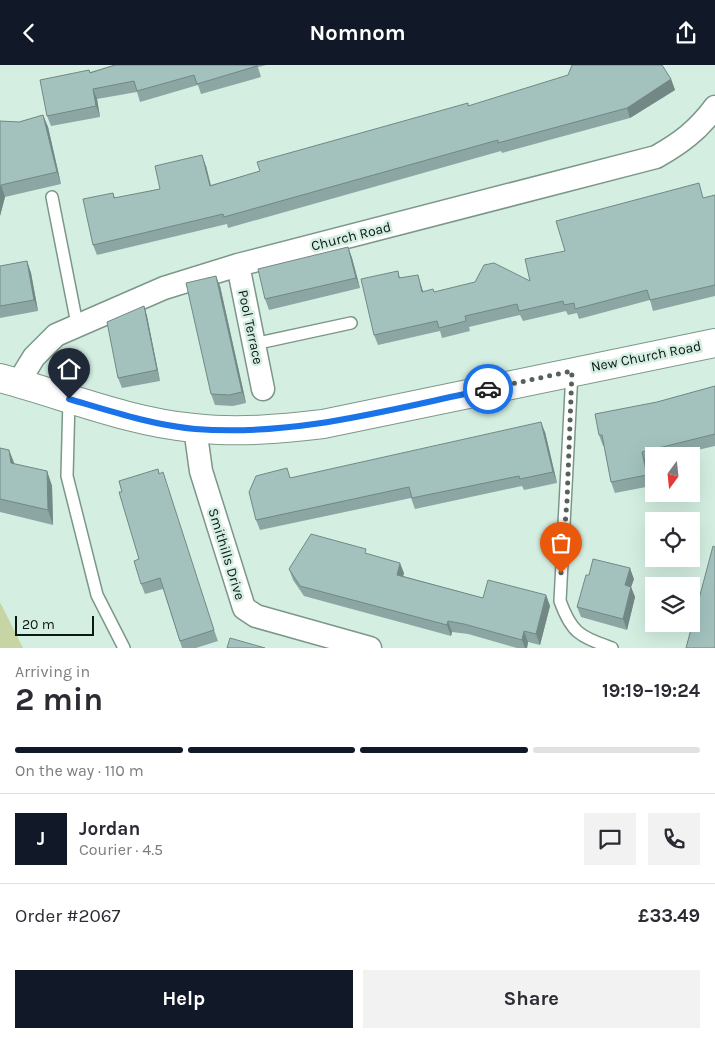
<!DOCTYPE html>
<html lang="en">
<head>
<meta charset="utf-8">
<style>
	:root { --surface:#fff; --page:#f2f2f3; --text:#2b2b33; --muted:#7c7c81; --line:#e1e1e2; --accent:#111827 }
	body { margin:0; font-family:Karla,sans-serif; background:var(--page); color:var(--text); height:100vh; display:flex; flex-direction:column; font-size:19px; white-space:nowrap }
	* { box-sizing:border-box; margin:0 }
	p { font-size:16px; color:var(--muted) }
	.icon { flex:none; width:28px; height:28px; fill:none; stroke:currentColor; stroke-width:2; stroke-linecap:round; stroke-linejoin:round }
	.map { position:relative; height:583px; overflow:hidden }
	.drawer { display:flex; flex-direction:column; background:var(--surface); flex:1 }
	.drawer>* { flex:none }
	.needle { width:32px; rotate:195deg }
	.buttons { position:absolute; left:645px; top:382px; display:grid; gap:10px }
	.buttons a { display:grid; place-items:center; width:55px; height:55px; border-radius:0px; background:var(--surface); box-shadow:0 5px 20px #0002; font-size:25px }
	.scale { position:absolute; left:15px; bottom:12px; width:79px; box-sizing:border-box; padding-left:5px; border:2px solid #0d1713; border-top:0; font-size:14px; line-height:18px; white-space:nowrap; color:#0d1713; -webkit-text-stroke:4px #d4efe2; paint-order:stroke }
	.pin { position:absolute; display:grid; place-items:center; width:42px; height:42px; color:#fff; margin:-51px -21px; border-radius:50% 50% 50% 0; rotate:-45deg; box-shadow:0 0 5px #0007 }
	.pin .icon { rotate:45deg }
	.courier { position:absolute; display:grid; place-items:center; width:50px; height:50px; margin:-25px; border:4px solid #1a73e8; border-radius:50%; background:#fff; color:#222; box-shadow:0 1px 6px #0007 }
	.headline em { font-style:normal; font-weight:700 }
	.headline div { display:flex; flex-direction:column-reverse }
	.headline { display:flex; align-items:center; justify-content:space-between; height:85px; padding:0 15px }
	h1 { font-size:32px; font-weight:700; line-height:38px }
	.bar { display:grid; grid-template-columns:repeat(4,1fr); gap:8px 5px; align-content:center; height:60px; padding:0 15px }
	.bar i { height:6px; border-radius:4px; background:var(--line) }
	.bar .on { background:var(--accent) }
	.bar p { grid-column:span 4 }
	.line { display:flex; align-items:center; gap:12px; padding:0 15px; border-top:1px solid var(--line) }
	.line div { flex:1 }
	.round { display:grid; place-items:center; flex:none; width:52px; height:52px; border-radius:0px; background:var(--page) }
	.action { display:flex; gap:10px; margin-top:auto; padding:10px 15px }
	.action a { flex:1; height:58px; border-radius:0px; background:var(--accent); color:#fff; font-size:20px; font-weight:700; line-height:58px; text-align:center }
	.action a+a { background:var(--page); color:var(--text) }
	header { display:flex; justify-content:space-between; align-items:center; height:65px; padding:0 15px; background:var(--accent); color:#fff; font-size:22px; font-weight:700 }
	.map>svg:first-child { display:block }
</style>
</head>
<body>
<header><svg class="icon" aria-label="back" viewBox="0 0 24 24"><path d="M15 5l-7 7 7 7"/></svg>Nomnom<svg class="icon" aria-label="share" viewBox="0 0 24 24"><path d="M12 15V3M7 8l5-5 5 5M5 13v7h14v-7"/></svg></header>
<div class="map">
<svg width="715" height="583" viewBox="0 0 715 583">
	<rect width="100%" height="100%" fill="#d4efe2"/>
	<path fill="#c7d4a3" d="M0,538L1,539L23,583H0Z"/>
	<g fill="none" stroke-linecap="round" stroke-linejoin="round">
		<defs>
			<path id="lane" d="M52,132L77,259
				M254,279L351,258
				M572,307L560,536C572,569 580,571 612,583
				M69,334L67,411L97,530L124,583"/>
			<path id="street" d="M238,200L263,324
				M18,318L34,292L56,270L164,223L238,200L656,92C681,78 698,65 715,42
				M195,363L201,406L244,543L256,551L370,583"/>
			<path id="secondary" d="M0,313C64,330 128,357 194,363C237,368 281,364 323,359L715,278"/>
		</defs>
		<use href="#lane" stroke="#7d968a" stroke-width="14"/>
		<use href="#street" stroke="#7d968a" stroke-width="25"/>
		<use href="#secondary" stroke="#7d968a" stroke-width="30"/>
		<use href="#lane" stroke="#fff" stroke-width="11"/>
		<use href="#street" stroke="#fff" stroke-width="22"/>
		<use href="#secondary" stroke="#fff" stroke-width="28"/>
	</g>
	<path fill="#8ca7a3" d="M115,0H267L258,2L261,12L201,29L198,20L140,37L137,27L97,34L100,52L51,61L47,51L90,7Z
		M671,14L675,25L630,53L502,88L501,86L228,163L227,159L97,190L93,180L113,128L115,133L160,124L206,101L211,120L260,106L468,41Z
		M43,50L48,62L61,119L5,132L0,151V56L19,57Z
		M715,130V231L653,246L650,235L579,254L577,248L568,250L566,246L523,256L520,250L469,262L470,266L442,273L440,266L378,280L374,270L398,206L400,213L421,220L423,226L434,227L530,216L565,186L704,133Z
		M348,182L352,193L360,223L269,245L265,234Z
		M27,196L31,208L38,246L0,253V201Z
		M220,221L246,338L233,341L215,340L211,329Z
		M144,241L147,251L160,316L122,323L118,313Z
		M715,321V381L671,391H654V396L646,397L651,421L615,428L611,417L604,381H603L599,370L657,337Z
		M545,367L557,418L524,425L522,421L415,444L411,433L260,465L256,455L291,413Z
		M0,383L9,385L14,399L47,406L52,421L53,460L0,447Z
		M158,404L218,576L196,583H182L163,524L145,529L141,519L139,494L122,427Z
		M368,489L404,508L403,511L483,533L546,530L550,541L540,580L528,577L527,583H517L468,569L452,567L451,571L304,531L293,515L289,504Z
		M634,514L631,522L635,532L627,565L581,552L577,542Z"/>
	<path fill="#728885" d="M671,14L675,25L630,53L627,43Z
		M93,24L97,34L100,52L96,41Z
		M43,50L48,62L61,119L57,107Z
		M202,90L206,101L213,131L210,121Z
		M1,120L5,132L0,151V124Z
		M348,182L352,193L360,223L356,213Z
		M27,196L31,208L38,246L34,235Z
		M418,210L421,220L426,237L422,227Z
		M216,211L220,221L246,338L242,327Z
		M144,241L147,251L160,316L157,305Z
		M541,357L545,367L557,418L553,407Z
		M9,385L15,400L11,398Z
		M642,387L646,397L651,421L647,410Z
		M47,406L52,421L53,460L48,445Z
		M400,498L404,508L401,520L397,510Z
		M630,503L634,514L631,522L635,532L627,565L623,554L625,520Z
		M546,530L550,541L540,580L536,569Z
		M448,556L452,567L451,571L447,560Z
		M524,566L528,577L527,583H525L522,575Z"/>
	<path fill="#a3c2be" stroke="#728885" d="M115,0H256L257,1L197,19L194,10L137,26L134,16L93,24L96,41L47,51L40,15L89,5L90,8Z
		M572,0H662L671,14L627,43L498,78V75L224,152L223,149L93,180L83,134L113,128L114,133L160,124L155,101L202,90L210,121L260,106L257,97L468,38V41L568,10Z
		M43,50L57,107L1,120L0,124V56L19,57Z
		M699,118L703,133L715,130V220L650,235L647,225L575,244L574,238L564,240L563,236L519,246L517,239L465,251L466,256L439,263L437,256L374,270L361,214L398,206L399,213L418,210L422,227L433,224L434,227L475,217L484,200L494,198L530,216L525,194L565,186L556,156Z
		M348,182L356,213L265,234L258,204Z
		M27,196L34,235L0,241V201Z
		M216,211L242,327L229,330L211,329L186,218Z
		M144,241L157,305L118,313L107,257Z
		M715,321V369L642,387L647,410L611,417L602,370H599L595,349L657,337Z
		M541,357L553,407L520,414L519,411L412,433L409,422L256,455L249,427L256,411L287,403L290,413Z
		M0,383L9,385L11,398L47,406L48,445L0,434Z
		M158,404L159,409L163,407L214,565L180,576L160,513L141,519L134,496L139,494L119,427H122L119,416Z
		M311,469L366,484L365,488L400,498L397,510L483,533L488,515L546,530L536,569L524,566L522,575L464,559L448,556L447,560L300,521L289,504Z
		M713,481L715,482V583H686Z
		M593,494L630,503L625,520L631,522L623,554L577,542L586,510H589Z
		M230,573L265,583H227Z"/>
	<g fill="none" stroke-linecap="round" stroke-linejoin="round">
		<path stroke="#53635b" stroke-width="5" stroke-dasharray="0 9" d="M488,324L572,306L567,436L561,508"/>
		<path stroke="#1a73e8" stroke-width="6" d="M69,334C110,346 152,360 195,364C295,372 391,344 488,324"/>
	</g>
	<g text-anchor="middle" stroke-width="5" stroke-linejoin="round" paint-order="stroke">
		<g font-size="14" fill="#0d1713" stroke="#d4efe2">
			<text transform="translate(351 171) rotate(-14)" y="5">Church Road</text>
			<text transform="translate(251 262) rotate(78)" y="5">Pool Terrace</text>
			<text transform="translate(646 291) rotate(-11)" y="5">New Church Road</text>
			<text transform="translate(227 489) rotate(73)" y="5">Smithills Drive</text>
		</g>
	</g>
</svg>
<div class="buttons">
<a><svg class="needle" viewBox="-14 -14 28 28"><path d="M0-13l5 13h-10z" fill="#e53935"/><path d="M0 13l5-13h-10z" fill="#7c7c81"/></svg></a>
<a><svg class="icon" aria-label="locate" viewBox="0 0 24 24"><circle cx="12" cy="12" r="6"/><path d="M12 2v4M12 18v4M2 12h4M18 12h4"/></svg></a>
<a><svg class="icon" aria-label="layers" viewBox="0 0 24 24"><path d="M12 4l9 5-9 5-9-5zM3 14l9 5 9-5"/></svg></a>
</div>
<div class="scale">20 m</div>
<div class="pin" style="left:561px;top:508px;background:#ea580c"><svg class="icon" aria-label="bag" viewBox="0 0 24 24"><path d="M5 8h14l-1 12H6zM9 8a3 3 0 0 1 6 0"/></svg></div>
<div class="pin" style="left:69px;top:334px;background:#1f2937"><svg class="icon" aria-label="home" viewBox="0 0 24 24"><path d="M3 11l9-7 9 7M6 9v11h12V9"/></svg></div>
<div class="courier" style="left:488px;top:324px"><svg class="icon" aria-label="car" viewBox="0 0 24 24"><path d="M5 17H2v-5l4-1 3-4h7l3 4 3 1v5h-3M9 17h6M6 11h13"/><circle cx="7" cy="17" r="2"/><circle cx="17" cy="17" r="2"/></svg></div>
</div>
<section class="drawer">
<div class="headline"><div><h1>2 min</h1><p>Arriving in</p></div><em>19:19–19:24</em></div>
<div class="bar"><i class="on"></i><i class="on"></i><i class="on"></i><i></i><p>On the way · 110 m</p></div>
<div class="line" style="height:90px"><b class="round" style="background:var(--accent);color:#fff">J</b><div><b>Jordan</b><p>Courier · 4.5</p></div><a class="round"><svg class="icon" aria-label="chat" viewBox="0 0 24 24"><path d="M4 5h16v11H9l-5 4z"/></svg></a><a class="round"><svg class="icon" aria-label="phone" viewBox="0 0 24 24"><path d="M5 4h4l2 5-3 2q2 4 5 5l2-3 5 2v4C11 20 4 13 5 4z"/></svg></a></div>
<div class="line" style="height:65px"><div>Order #2067</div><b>£33.49</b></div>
<div class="action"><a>Help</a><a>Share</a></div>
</section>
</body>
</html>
